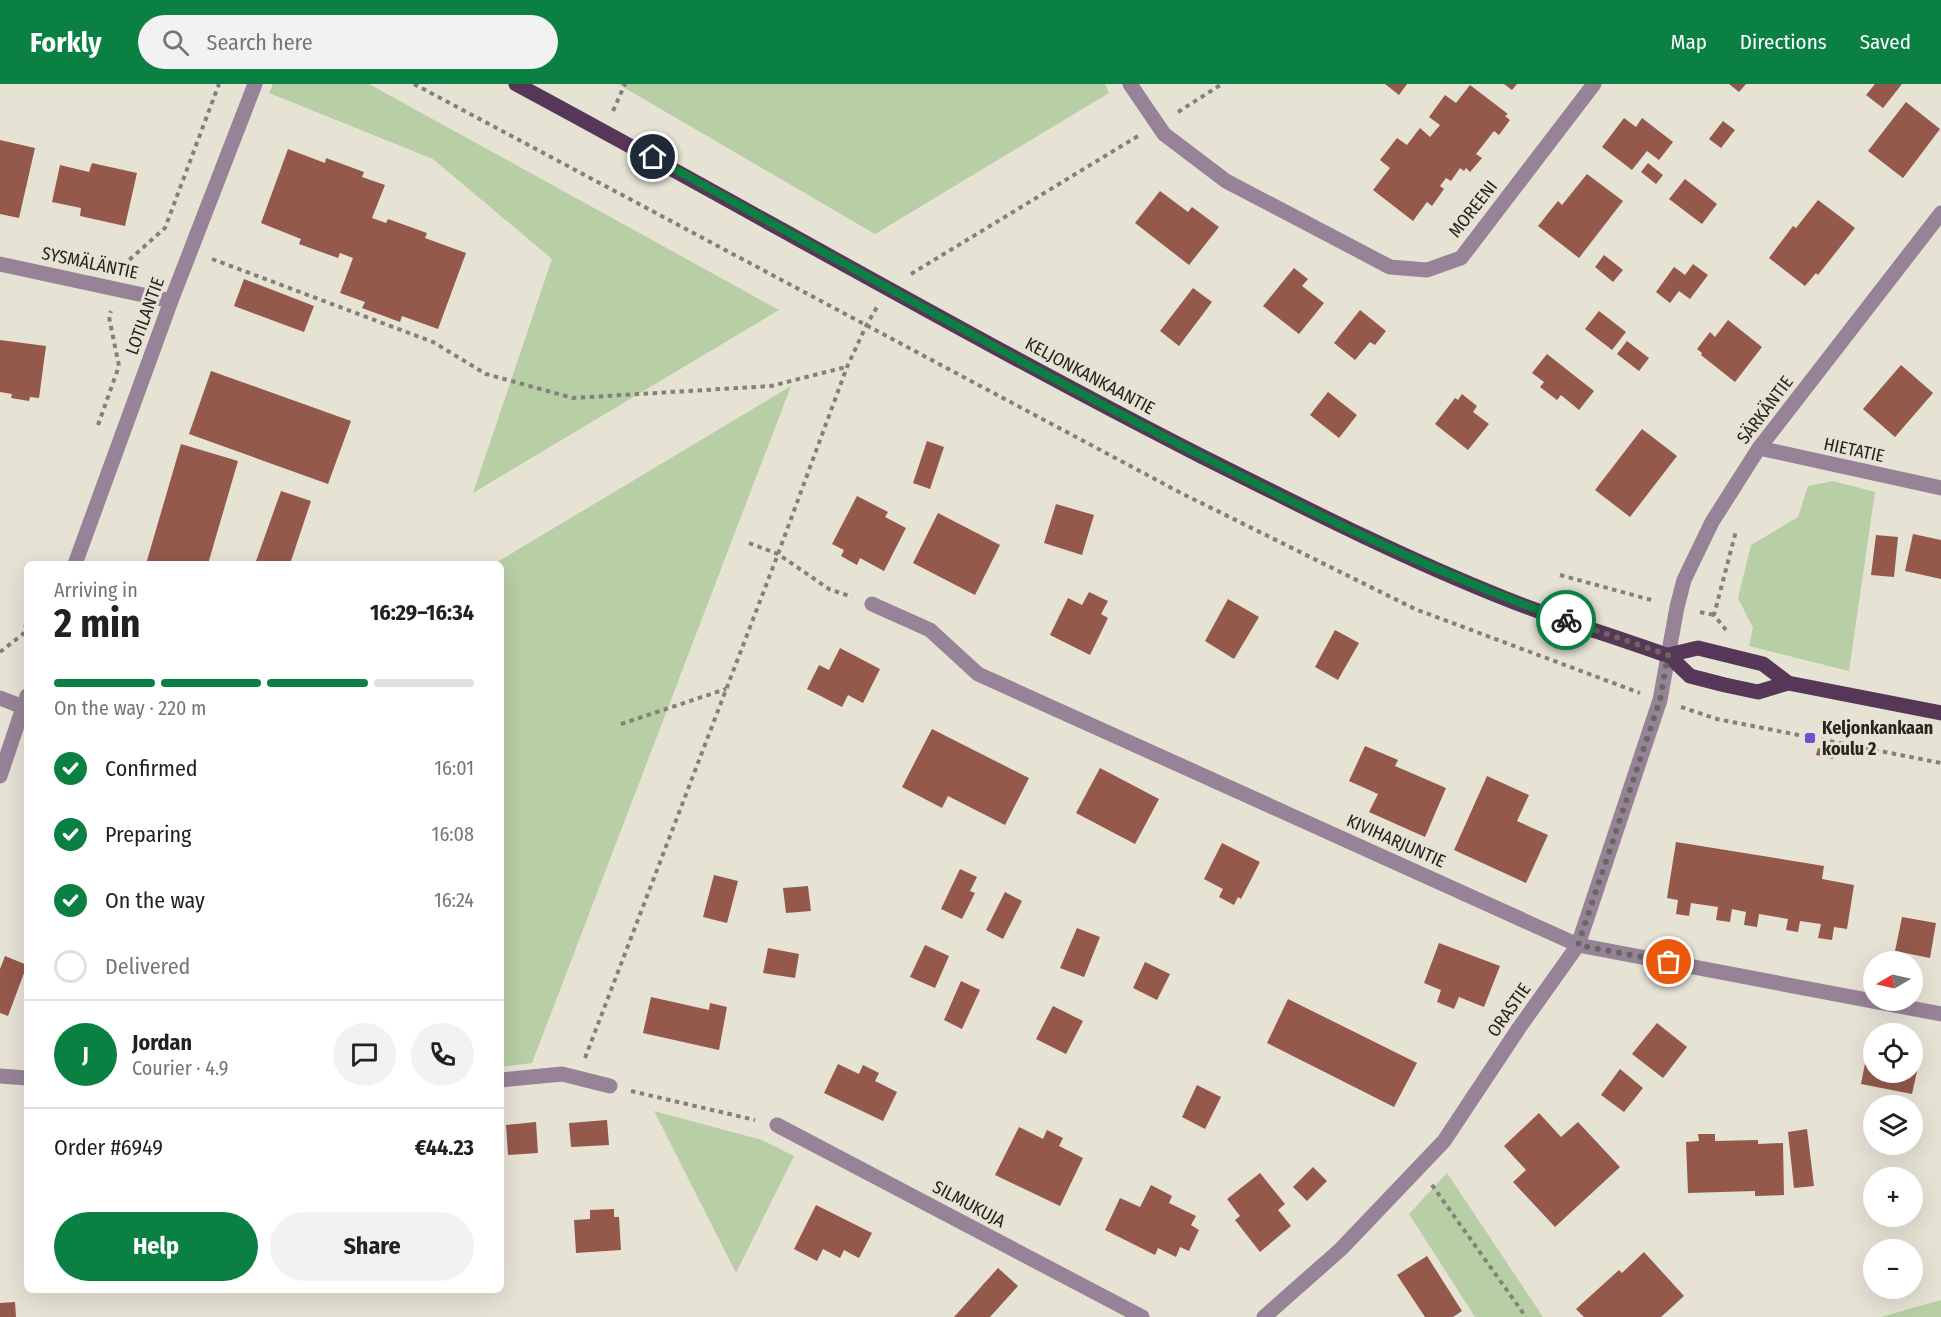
<!DOCTYPE html>
<html lang="en">
<head>
<meta charset="utf-8">
<style>
	:root { --surface:#fff; --page:#f2f2f2; --text:#202124; --muted:#757577; --line:#e0e0e0; --accent:#0b8043 }
	body { margin:0; font-family:"Fira Sans Condensed",sans-serif; background:var(--page); color:var(--text); height:100vh; display:flex; flex-direction:column; font-size:22px; white-space:nowrap }
	* { box-sizing:border-box; margin:0 }
	p { font-size:20px; color:var(--muted) }
	.icon { flex:none; width:33px; height:33px; fill:none; stroke:currentColor; stroke-width:2; stroke-linecap:round; stroke-linejoin:round }
	.map { position:relative; flex:1; overflow:hidden }
	.panel { position:absolute; left:24px; top:477px; width:480px; height:732px; display:flex; flex-direction:column; background:var(--surface); border-radius:9px; box-shadow:0 6px 24px #0002 }
	.panel>* { flex:none }
	.needle { width:39px; rotate:261deg }
	.tools { position:absolute; left:1863px; top:867px; display:grid; gap:12px }
	.tools a { display:grid; place-items:center; width:60px; height:60px; border-radius:50%; background:var(--surface); box-shadow:0 6px 24px #0002; font-size:30px }
	.pin { position:absolute; display:grid; place-items:center; width:51px; height:51px; color:#fff; margin:-26px; border:3px solid #fff; border-radius:50%; box-shadow:0 2px 6px #0007 }
	.courier { position:absolute; display:grid; place-items:center; width:60px; height:60px; margin:-30px; border:4px solid #0b8043; border-radius:50%; background:#fff; color:#222; box-shadow:0 2px 8px #0007 }
	.overview em { font-style:normal; font-weight:700 }
	.overview div { display:flex; flex-direction:column-reverse }
	.overview { display:flex; align-items:center; justify-content:space-between; height:102px; padding:0 30px }
	h1 { font-size:39px; font-weight:700; line-height:45px }
	.bar { display:grid; grid-template-columns:repeat(4,1fr); gap:9px 6px; align-content:center; height:72px; padding:0 30px }
	.bar i { height:8px; border-radius:4px; background:var(--line) }
	.bar .selected { background:var(--accent) }
	.bar p { grid-column:span 4 }
	.line { display:flex; align-items:center; gap:15px; padding:0 30px; border-top:2px solid var(--line) }
	.line div { flex:1 }
	.round { display:grid; place-items:center; flex:none; width:63px; height:63px; border-radius:32px; background:var(--page) }
	ol { padding:0 30px; list-style:none }
	li { display:flex; align-items:center; gap:18px; height:66px }
	li p { margin-inline-start:auto }
	li .icon { padding:6px; border-radius:50%; background:var(--accent); color:#fff; stroke-width:4 }
	li:last-child { color:var(--muted) }
	li i { width:33px; height:33px; border:3px solid var(--line); border-radius:50% }
	.primary-button { display:flex; gap:12px; margin-top:auto; padding:12px 30px }
	.primary-button a { flex:1; height:69px; border-radius:36px; background:var(--accent); color:#fff; font-size:24px; font-weight:700; line-height:69px; text-align:center }
	.primary-button a+a { background:var(--page); color:var(--text) }
	header { display:flex; align-items:center; gap:36px; box-sizing:border-box; height:84px; padding:0 30px; background:var(--accent); color:#fff }
	header strong { font-size:28px }
	nav { display:flex; gap:33px; margin-inline-start:auto; font-size:21px }
	.search { width:420px; height:54px; background:var(--page); display:flex; align-items:center; gap:15px; box-sizing:border-box; padding:0 21px; border-radius:33px; color:var(--muted); font-size:22px }
	.map>svg:first-child { display:block }
</style>
</head>
<body>
<header>
<strong>Forkly</strong>
<div class="search"><svg class="icon" aria-label="search" viewBox="0 0 24 24"><circle cx="10" cy="10" r="6"/><path d="M15 15l6 6"/></svg>Search here</div>
<nav><a>Map</a><a>Directions</a><a>Saved</a></nav>
</header>
<div class="map">
<svg width="1941" height="1233" viewBox="0 0 1941 1233">
	<rect width="100%" height="100%" fill="#e6e3d5"/>
	<path fill="#b8cea5" d="M273,0H369L779,226L473,409L552,175L433,75L269,9Z
		M618,0H1105L1109,9L875,150Z
		M791,302L532,979L501,983V480H494Z
		M1833,397L1875,408L1849,587L1749,562L1753,544L1738,514L1751,461L1798,433L1808,402Z
		M654,1027L762,1056L794,1072L736,1189Z
		M1447,1089L1543,1233H1475L1409,1130Z
		M1941,1216V1233H1881Z"/>
	<path fill="#94594b" d="M1385,0H1407L1399,11Z
		M1504,0H1517L1512,6Z
		M1729,0H1746L1739,8Z
		M1875,0H1902L1883,24L1866,11Z
		M1470,1L1508,30L1505,32L1510,36L1499,51L1494,47L1476,70L1482,74L1470,88L1466,84L1464,87L1460,84L1451,97L1446,94L1440,102L1444,105L1432,122L1427,118L1413,137L1373,106L1390,84L1380,76L1397,54L1407,61L1420,44L1430,53L1440,41L1429,33L1445,11L1456,19Z
		M1906,18L1940,45L1903,94L1868,67Z
		M1624,34L1636,43L1642,34L1673,58L1659,76L1647,67L1632,86L1602,63Z
		M1723,37L1735,46L1721,64L1709,55Z
		M0,56L35,64L19,134L0,130Z
		M288,65L325,79L326,74L364,88L362,93L385,101L372,134L386,139L388,135L427,149L425,154L466,169L438,245L402,232L400,238L362,224L365,218L340,209L353,174L340,169L338,174L299,160L301,155L261,139Z
		M92,79L137,89L125,142L80,132L81,124L52,118L60,81L89,88Z
		M1648,79L1663,91L1656,100L1641,88Z
		M1587,90L1623,117L1579,174L1538,142L1558,117L1562,121Z
		M1685,95L1717,120L1702,140L1669,115Z
		M1160,107L1188,128L1192,123L1219,143L1189,181L1135,139Z
		M1818,116L1855,144L1818,191L1816,189L1805,202L1769,174L1793,142L1796,144Z
		M1604,171L1623,186L1613,198L1595,183Z
		M1693,180L1708,191L1690,215L1679,207L1670,219L1656,208L1674,183L1685,191Z
		M1294,184L1308,195L1302,202L1324,219L1299,250L1263,222Z
		M244,195L314,222L304,248L234,222Z
		M1193,204L1212,218L1179,262L1160,247Z
		M1360,226L1386,247L1375,261L1370,258L1355,276L1334,259Z
		M1599,227L1626,248L1612,266L1585,245Z
		M1728,236L1762,263L1735,298L1701,271L1702,269L1697,265L1710,248L1715,253Z
		M0,256L46,262L39,314L30,313L29,317L11,314L12,310L0,308Z
		M1627,257L1649,274L1639,287L1617,270Z
		M1547,270L1594,307L1579,326L1561,311L1557,316L1540,303L1544,298L1532,289Z
		M1901,281L1933,309L1895,353L1863,325Z
		M211,287L351,337L328,400L189,350Z
		M1328,308L1357,331L1339,354L1310,331Z
		M1462,310L1477,322L1473,328L1489,340L1468,366L1435,340L1455,314L1458,316Z
		M1642,345L1677,372L1630,433L1595,406Z
		M927,357L944,363L930,405L913,399Z
		M181,360L238,377L208,480H146Z
		M281,407L311,417L290,480H255Z
		M857,412L888,428L885,433L906,444L884,487L860,474L857,481L841,472L844,466L832,460Z
		M1056,420L1094,431L1082,471L1044,459Z
		M938,429L1000,461L975,511L913,479Z
		M1913,450L1941,456V495L1905,487Z
		M1876,451L1898,453L1894,493L1871,491Z
		M1089,508L1108,517L1101,530L1108,534L1090,571L1050,551L1068,514L1082,521Z
		M1228,515L1259,533L1234,575L1205,557Z
		M1335,546L1359,559L1338,596L1315,583Z
		M840,564L880,585L863,619L848,611L842,623L807,605L819,581L829,586Z
		M932,645L1029,694L1005,741L948,712L942,724L902,703Z
		M1365,662L1398,676L1395,682L1446,704L1425,753L1369,728L1378,710L1349,697Z
		M1818,664L1834,667L1833,675L1816,671Z
		M1100,684L1159,715L1135,760L1076,729Z
		M1487,692L1529,711L1517,737L1548,751L1526,799L1454,766Z
		M1676,758L1824,782L1822,795L1854,801L1847,845L1834,843L1832,856L1818,854L1821,840L1800,837L1798,848L1786,846L1788,835L1759,830L1757,843L1744,841L1746,828L1732,825L1730,838L1716,836L1718,823L1691,819L1689,832L1676,830L1678,816L1667,814Z
		M1222,759L1260,778L1241,815L1238,813L1234,821L1219,813L1223,805L1204,795Z
		M960,785L977,793L970,807L975,809L962,835L941,825Z
		M714,791L738,797L727,839L703,833Z
		M808,802L811,827L786,829L783,804Z
		M1005,808L1022,817L1003,855L986,846Z
		M1902,833L1936,839L1930,874L1895,867Z
		M1077,844L1100,853L1084,893L1060,884Z
		M1439,859L1500,882L1484,923L1459,913L1454,925L1437,918L1441,906L1424,899Z
		M925,861L949,872L935,904L910,893Z
		M768,864L799,870L795,894L763,889Z
		M5,872L27,881L8,932L0,929V885Z
		M1145,878L1170,890L1157,916L1133,904Z
		M961,897L980,906L962,945L944,936Z
		M651,913L709,926L710,919L727,923L719,966L643,949Z
		M1288,915L1417,979L1394,1023L1267,959Z
		M1053,922L1083,937L1066,970L1036,955Z
		M1657,939L1687,963L1663,994L1632,970Z
		M1869,959H1874V988H1912V967L1921,969L1912,1010L1861,1000Z
		M838,980L859,990L863,981L879,989L875,997L897,1008L883,1037L824,1009Z
		M1620,985L1643,1004L1624,1028L1601,1011Z
		M1197,1001L1221,1013L1205,1045L1182,1033Z
		M1539,1029L1561,1053L1578,1038L1620,1083L1555,1143L1513,1098L1526,1086L1504,1062Z
		M607,1036L609,1061L571,1063L569,1039Z
		M536,1038L538,1069L508,1071L506,1041Z
		M1019,1043L1043,1055L1047,1046L1063,1054L1059,1062L1083,1074L1060,1122L995,1091Z
		M1807,1045L1814,1102L1794,1104L1788,1048Z
		M1698,1050H1715V1057L1758,1056V1060L1783,1059L1784,1111L1755,1112V1107L1688,1109L1686,1058L1699,1057Z
		M1313,1083L1327,1097L1307,1117L1293,1103Z
		M1260,1089L1285,1120L1278,1126L1291,1142L1260,1168L1235,1136L1240,1132L1227,1115Z
		M1151,1101L1172,1112L1169,1119L1196,1132L1191,1141L1199,1146L1189,1167L1180,1163L1176,1173L1158,1164L1155,1171L1105,1146L1120,1114L1140,1123Z
		M816,1121L872,1149L859,1174L844,1166L840,1174L823,1165L817,1177L794,1165Z
		M614,1125V1133H619L621,1166L576,1169L574,1136L590,1135V1126Z
		M1644,1168L1684,1212L1661,1233H1584L1576,1225L1619,1186L1622,1189Z
		M1427,1172L1462,1227L1453,1233H1425L1397,1191Z
		M998,1184L1018,1202L990,1233H954Z
		M15,1218L16,1233H0V1219Z"/>
	<g fill="none" stroke-linecap="round" stroke-linejoin="round">
		<path stroke="#838178" stroke-width="4" stroke-dasharray="4.5 4.5" stroke-linecap="butt" d="M414,0L1181,409L1415,525L1640,609
			M613,27L625,0
			M1178,28L1222,0
			M212,175L433,258L486,290L573,314L771,302L846,283
			M126,184L129,176L165,144L219,0
			M911,190L1138,52
			M98,341L119,282L109,233L111,227
			M749,459L778,470L829,505L852,513
			M1560,491L1655,517
			M1700,528L1714,531
			M1726,546L1714,531L1736,447
			M0,568L23,550L27,538
			M1681,623L1717,635L1941,679
			M621,640L726,605
			M585,974L778,470L847,283L866,242L877,223
			M631,1007L755,1036
			M1432,1101L1526,1233"/>
		<path stroke="#978397" stroke-width="15" d="M1130,0L1164,50L1226,97L1390,183L1427,186L1461,174L1594,0
			M0,180L171,217
			M1759,364L1941,404
			M75,480L171,217L255,0
			M872,520L930,546L978,590L1578,861L1941,930
			M0,614L23,623
			M0,692L27,612
			M0,992L27,994
			M501,996L562,990L610,1002
			M777,1041L1142,1233
			M1264,1233L1341,1165L1444,1057L1519,944L1578,861L1660,616L1677,523L1684,496L1712,438L1759,364L1941,129"/>
		<path stroke="#573758" stroke-width="15" d="M516,0C745,123 970,254 1201,372C1301,422 1401,473 1504,514C1556,535 1610,551 1663,570L1668,571L1698,564L1763,580L1788,599
			M1668,571L1690,592L1725,601L1758,608L1788,599L1941,629"/>
	</g>
	<g fill="none" stroke-linecap="round" stroke-linejoin="round">
		<path stroke="#69685f" stroke-width="6" stroke-dasharray="0 10.8" d="M1566,536L1668,571L1660,616L1578,861L1669,878"/>
		<path stroke="#0b8043" stroke-width="8" d="M653,73C835,174 1015,277 1200,371C1319,432 1439,491 1566,536"/>
	</g>
	<rect fill="#6f51cb" stroke="#e6e3d5" stroke-width="2" x="1804" y="648" width="12" height="12" rx="3"/>
	<g text-anchor="middle" stroke-width="6" stroke-linejoin="round" paint-order="stroke">
		<g font-size="18" fill="#262520" stroke="#e6e3d5">
			<text transform="translate(1473 125) rotate(-52)" y="6">MOREENI</text>
			<text transform="translate(90 179) rotate(12)" y="6">SYSMÄLÄNTIE</text>
			<text transform="translate(145 232) rotate(-70)" y="6">LOTILANTIE</text>
			<text transform="translate(1090 292) rotate(28)" y="6">KELJONKANKAANTIE</text>
			<text transform="translate(1765 326) rotate(-53)" y="6">SÄRKÄNTIE</text>
			<text transform="translate(1854 366) rotate(12)" y="6">HIETATIE</text>
			<text transform="translate(1396 757) rotate(24)" y="6">KIVIHARJUNTIE</text>
			<text transform="translate(1509 926) rotate(-55)" y="6">ORASTIE</text>
			<text transform="translate(969 1120) rotate(28)" y="6">SILMUKUJA</text>
		</g>
		<g font-size="18" font-weight="bold" fill="#262520" stroke="#e6e3d5" text-anchor="start">
			<text x="1822" y="650">Keljonkankaan<tspan x="1822" dy="21">koulu 2</tspan></text>
		</g>
	</g>
</svg>
<div class="tools">
<a><svg class="needle" viewBox="-14 -14 28 28"><path d="M0-13l5 13h-10z" fill="#e53935"/><path d="M0 13l5-13h-10z" fill="#757577"/></svg></a>
<a><svg class="icon" aria-label="locate" viewBox="0 0 24 24"><circle cx="12" cy="12" r="6"/><path d="M12 2v4M12 18v4M2 12h4M18 12h4"/></svg></a>
<a><svg class="icon" aria-label="layers" viewBox="0 0 24 24"><path d="M12 4l9 5-9 5-9-5zM3 14l9 5 9-5"/></svg></a>
<a>+</a>
<a>−</a>
</div>
<div class="pin" style="left:1669px;top:878px;background:#ea580c"><svg class="icon" aria-label="bag" viewBox="0 0 24 24"><path d="M5 8h14l-1 12H6zM9 8a3 3 0 0 1 6 0"/></svg></div>
<div class="pin" style="left:653px;top:73px;background:#1f2937"><svg class="icon" aria-label="home" viewBox="0 0 24 24"><path d="M3 11l9-7 9 7M6 9v11h12V9"/></svg></div>
<div class="courier" style="left:1566px;top:536px"><svg class="icon" aria-label="bike" viewBox="0 0 24 24"><circle cx="6" cy="16" r="4"/><circle cx="18" cy="16" r="4"/><path d="M6 16l4-8h5l3 8M10 8l3 8H6M13 5h3"/></svg></div>
<section class="panel">
<div class="overview"><div><h1>2 min</h1><p>Arriving in</p></div><em>16:29–16:34</em></div>
<div class="bar"><i class="selected"></i><i class="selected"></i><i class="selected"></i><i></i><p>On the way · 220 m</p></div>
<ol>
<li><svg class="icon" aria-label="check" viewBox="0 0 24 24"><path d="M5 12l5 5 9-10"/></svg>Confirmed<p>16:01</p></li>
<li><svg class="icon" aria-label="check" viewBox="0 0 24 24"><path d="M5 12l5 5 9-10"/></svg>Preparing<p>16:08</p></li>
<li><svg class="icon" aria-label="check" viewBox="0 0 24 24"><path d="M5 12l5 5 9-10"/></svg>On the way<p>16:24</p></li>
<li><i></i>Delivered</li>
</ol>
<div class="line" style="height:108px"><b class="round" style="background:var(--accent);color:#fff">J</b><div><b>Jordan</b><p>Courier · 4.9</p></div><a class="round"><svg class="icon" aria-label="chat" viewBox="0 0 24 24"><path d="M4 5h16v11H9l-5 4z"/></svg></a><a class="round"><svg class="icon" aria-label="phone" viewBox="0 0 24 24"><path d="M5 4h4l2 5-3 2q2 4 5 5l2-3 5 2v4C11 20 4 13 5 4z"/></svg></a></div>
<div class="line" style="height:78px"><div>Order #6949</div><b>€44.23</b></div>
<div class="primary-button"><a>Help</a><a>Share</a></div>
</section>
</div>
</body>
</html>
